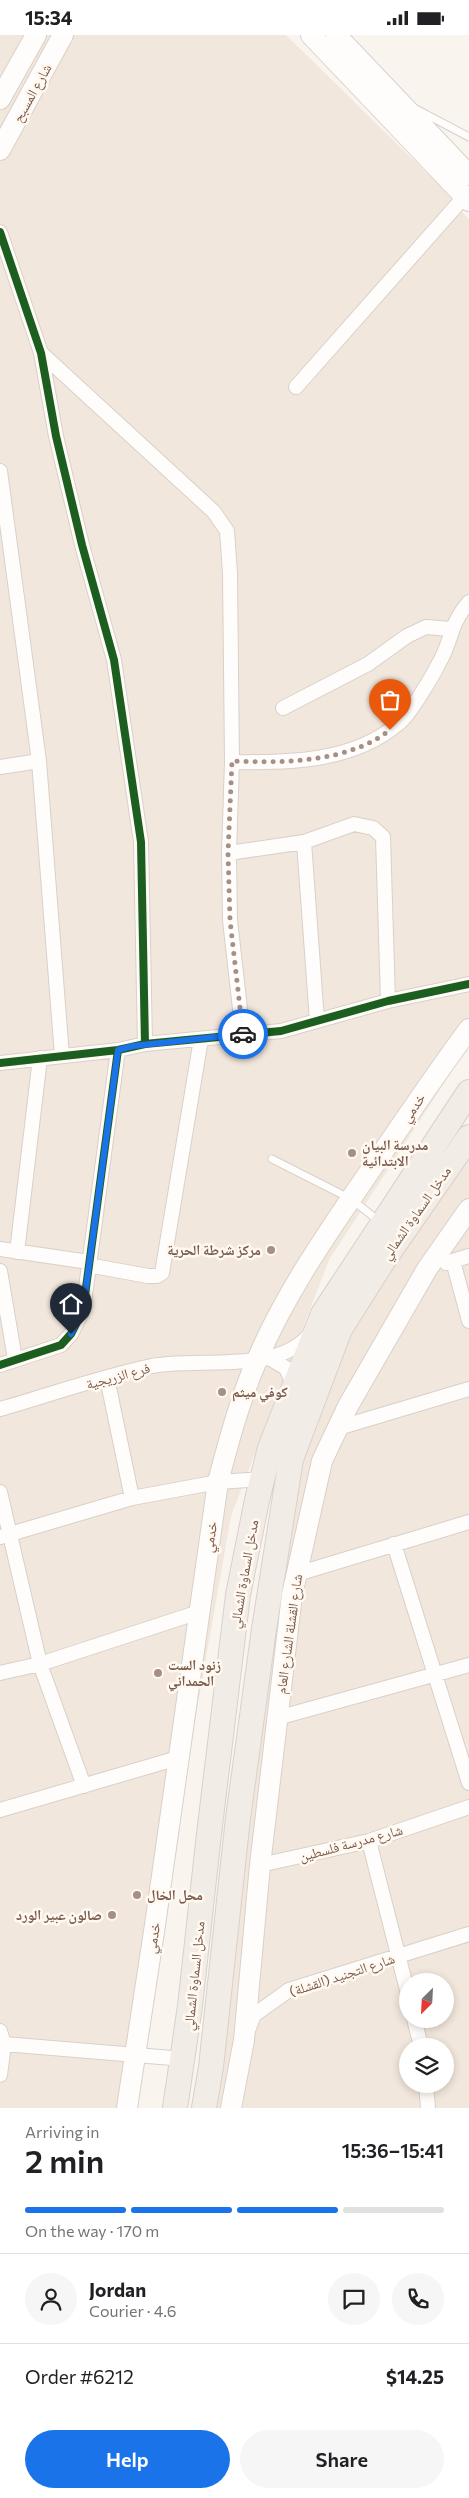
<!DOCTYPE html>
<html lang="en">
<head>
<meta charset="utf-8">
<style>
	:root { --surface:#fff; --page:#f6f6f6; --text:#202124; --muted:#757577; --line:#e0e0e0; --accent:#1a73e8 }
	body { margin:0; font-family:Commissioner,"Noto Naskh Arabic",sans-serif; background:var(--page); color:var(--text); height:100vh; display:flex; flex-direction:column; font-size:19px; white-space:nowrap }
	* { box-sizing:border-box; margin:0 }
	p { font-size:16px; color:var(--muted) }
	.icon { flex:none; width:28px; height:28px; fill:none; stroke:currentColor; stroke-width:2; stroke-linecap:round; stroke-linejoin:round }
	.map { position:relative; height:2073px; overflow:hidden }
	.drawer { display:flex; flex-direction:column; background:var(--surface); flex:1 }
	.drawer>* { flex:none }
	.needle { width:32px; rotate:204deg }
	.buttons { position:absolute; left:399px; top:1938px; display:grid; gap:10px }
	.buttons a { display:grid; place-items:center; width:55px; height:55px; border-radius:50%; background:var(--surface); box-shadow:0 2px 8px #0003; font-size:25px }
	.pin { position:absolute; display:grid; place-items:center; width:42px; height:42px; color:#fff; margin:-51px -21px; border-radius:50% 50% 50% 0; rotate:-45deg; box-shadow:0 0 5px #0007 }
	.pin .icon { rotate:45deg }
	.courier { position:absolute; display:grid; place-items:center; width:50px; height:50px; margin:-25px; border:4px solid #1a73e8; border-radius:50%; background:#fff; color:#222; box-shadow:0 1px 6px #0007 }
	.head em { font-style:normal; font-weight:600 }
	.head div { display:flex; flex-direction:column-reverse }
	.head { display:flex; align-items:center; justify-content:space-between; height:85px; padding:0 25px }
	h1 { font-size:32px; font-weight:600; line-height:38px }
	.bar { display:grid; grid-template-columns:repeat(4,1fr); gap:8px 5px; align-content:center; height:60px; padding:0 25px }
	.bar i { height:6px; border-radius:4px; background:var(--line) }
	.bar .on { background:var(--accent) }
	.bar p { grid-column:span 4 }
	.line { display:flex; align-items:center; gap:12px; padding:0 25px; border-top:1px solid var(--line) }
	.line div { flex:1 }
	.round { display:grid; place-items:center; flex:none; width:52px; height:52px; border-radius:26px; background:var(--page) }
	.cta { display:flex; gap:10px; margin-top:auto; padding:10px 25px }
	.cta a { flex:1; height:58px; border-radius:30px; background:var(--accent); color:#fff; font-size:20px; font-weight:600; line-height:58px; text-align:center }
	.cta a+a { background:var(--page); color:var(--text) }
	.status { display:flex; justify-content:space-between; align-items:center; height:35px; padding:0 25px; background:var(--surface); direction:ltr }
	.status svg { height:14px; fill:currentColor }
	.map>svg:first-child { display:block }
</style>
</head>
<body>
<div class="status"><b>15:34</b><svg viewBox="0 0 49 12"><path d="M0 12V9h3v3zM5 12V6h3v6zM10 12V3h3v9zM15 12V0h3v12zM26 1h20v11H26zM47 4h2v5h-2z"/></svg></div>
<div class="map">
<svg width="469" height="2073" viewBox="0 0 469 2073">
	<rect width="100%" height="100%" fill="#f9f4ee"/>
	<path fill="#f2e7dc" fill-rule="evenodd" d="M0,0H286L443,154L469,185V1010L329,1225L231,1481L127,2073H0Z
		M469,1111V2073H208L294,1426L344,1295ZM408,1946H445V1984H408ZM408,2011H445V2049H408Z"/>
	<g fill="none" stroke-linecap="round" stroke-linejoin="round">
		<defs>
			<path id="service" d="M416,74L469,102
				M272,1124L351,1164L379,1186"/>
			<path id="minor" d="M0,197L41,318L56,401L82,510L114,625L141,807L145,1009
				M41,318L214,477L227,496L230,538L232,727L229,818L230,885L243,1000
				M296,352L465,161
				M0,436L39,726L62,1021
				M283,673L368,629L407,601L426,592L451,594
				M232,727C289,728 354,727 399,688C410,679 432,642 439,628C452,606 449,590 469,567
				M0,732L39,726
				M304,807L317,986
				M229,818L304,807L354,789L373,793L383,802L388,966
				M0,1028L118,1015L145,1009L281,996L388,966L469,949
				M0,1214L89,1227
				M17,1217L40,1023
				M453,1226L469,1286
				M446,1228L469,1221
				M88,1230L148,1241H157L162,1238L201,1004
				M0,1236L15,1324
				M269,1323L286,1333L294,1351
				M0,1330L61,1310L71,1299L83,1275L118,1015
				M107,1343L132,1463
				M0,1374C49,1360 97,1343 147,1332C194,1321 278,1341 311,1298
				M338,1393L469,1354
				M0,1457L40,1629L84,1751
				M0,1502L132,1463L218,1447L262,1444
				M394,1509L469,1748
				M297,1539L469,1487
				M0,1638L40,1629L199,1577
				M277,1683L469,1630
				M0,1775L178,1723
				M369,1806L408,1959
				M260,1830L369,1806L469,1772
				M414,1984L421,2011
				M249,1993L254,1980L289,1955L469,1899
				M0,1996L4,2009L0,2040
				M4,2009L184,2024
				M426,2049L428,2073"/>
			<path id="secondary" d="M311,0L469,166
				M336,0L469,140
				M0,64L36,0
				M0,115L63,0
				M127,2073L155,1890L218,1447C229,1405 240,1364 257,1325C284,1261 324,1203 363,1146C398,1095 432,1044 469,994
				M231,2073L244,2005L260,1830L292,1560L322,1426L348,1371L427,1234L469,1174"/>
			<path id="trunk" d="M175,2073L190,1971L209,1799L238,1560L257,1465L270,1413L323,1279L469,1057
				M204,2073L211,2032L238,1783L264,1594L291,1424L340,1294L383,1226L469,1102"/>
		</defs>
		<use href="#service" stroke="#d8d0ca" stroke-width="9"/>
		<use href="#minor" stroke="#d8d0ca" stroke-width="16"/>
		<use href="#secondary" stroke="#d9d0ca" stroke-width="22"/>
		<use href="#trunk" stroke="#dad0cb" stroke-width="26"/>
		<use href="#service" stroke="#fefdfc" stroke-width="7"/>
		<use href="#minor" stroke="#fefdfc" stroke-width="14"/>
		<use href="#secondary" stroke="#fefdfc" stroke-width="20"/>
		<use href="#trunk" stroke="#f2ece6" stroke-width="24"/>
		<defs>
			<path id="cycleway" d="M0,197L41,318L56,401L82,510L114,625L141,807L145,1009
				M0,1028L118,1015L145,1009L281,996L388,966L469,949
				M0,1330L61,1310L71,1299L83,1275L118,1015"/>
		</defs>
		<use href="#cycleway" stroke="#fff9f1" stroke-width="11"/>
		<use href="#cycleway" stroke="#1b5e20" stroke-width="8"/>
	</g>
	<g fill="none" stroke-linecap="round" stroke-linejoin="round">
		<path stroke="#a69085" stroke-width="5" stroke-dasharray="0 9" d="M243,999L230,885L228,818L232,726C284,728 347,728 390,695"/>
		<path stroke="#1a73e8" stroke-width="6" d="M71,1299L83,1275L118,1015L133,1011L243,999"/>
	</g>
	<g fill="#a69085" stroke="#fff9f1" stroke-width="2">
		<circle cx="352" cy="1118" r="5"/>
		<circle cx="271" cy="1215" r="5"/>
		<circle cx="222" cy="1357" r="5"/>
		<circle cx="158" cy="1638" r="5"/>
		<circle cx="137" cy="1860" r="5"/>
		<circle cx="112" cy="1880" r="5"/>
	</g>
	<g text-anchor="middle" stroke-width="5" stroke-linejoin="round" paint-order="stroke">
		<g font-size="14" fill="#795a4c" stroke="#fff9f1">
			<text transform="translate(32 58) rotate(-61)" y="5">شارع المسبح</text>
			<text transform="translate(413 1073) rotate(-56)" y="5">خدمي</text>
			<text transform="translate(416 1178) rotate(-55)" y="5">مدخل السماوة الشمالي</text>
			<text transform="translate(118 1341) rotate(-15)" y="5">فرع الزريجية</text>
			<text transform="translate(210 1502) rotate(-82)" y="5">خدمي</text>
			<text transform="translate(244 1539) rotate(-80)" y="5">مدخل السماوة الشمالي</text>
			<text transform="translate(289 1599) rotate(-82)" y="5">شارع القشلة الشارع العام</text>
			<text transform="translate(351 1808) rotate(-15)" y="5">شارع مدرسة فلسطين</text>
			<text transform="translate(153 1903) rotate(-81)" y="5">خدمي</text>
			<text transform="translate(342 1940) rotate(-18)" y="5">شارع التجنيد (القشلة)</text>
			<text transform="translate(194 1941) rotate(-84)" y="5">مدخل السماوة الشمالي</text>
		</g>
		<g font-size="14" font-weight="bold" fill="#795a4c" stroke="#fff9f1" text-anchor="start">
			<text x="362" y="1115">مدرسة البيان<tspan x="362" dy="16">الابتدائية</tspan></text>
			<text x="261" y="1220" text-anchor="end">مركز شرطة الحرية</text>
			<text x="232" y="1362">كوفي ميثم</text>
			<text x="168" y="1635">زنود الست<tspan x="168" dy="16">الحمداني</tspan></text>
			<text x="147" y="1865">محل الخال</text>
			<text x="102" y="1885" text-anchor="end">صالون عبير الورد</text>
		</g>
	</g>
</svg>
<div class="buttons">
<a><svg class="needle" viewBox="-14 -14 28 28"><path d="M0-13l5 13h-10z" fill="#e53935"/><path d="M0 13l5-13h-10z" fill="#757577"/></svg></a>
<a><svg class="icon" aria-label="layers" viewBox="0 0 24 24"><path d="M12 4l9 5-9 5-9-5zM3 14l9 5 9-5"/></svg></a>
</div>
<div class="pin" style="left:390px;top:695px;background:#ea580c"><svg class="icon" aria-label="bag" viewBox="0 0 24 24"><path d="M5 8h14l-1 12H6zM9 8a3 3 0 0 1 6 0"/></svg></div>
<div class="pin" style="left:71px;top:1299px;background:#1f2937"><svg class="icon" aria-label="home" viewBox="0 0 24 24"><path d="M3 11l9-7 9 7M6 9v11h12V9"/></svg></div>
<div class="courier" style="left:243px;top:999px"><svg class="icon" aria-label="car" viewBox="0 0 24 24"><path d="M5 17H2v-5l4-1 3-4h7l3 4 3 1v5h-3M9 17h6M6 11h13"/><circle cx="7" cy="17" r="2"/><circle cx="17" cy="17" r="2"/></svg></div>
</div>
<section class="drawer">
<div class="head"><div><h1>2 min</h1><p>Arriving in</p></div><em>15:36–15:41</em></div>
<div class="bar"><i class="on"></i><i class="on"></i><i class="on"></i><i></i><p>On the way · 170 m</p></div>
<div class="line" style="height:90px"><a class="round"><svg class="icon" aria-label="person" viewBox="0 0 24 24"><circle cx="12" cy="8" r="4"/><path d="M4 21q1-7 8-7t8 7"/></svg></a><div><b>Jordan</b><p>Courier · 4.6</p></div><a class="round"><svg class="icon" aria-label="chat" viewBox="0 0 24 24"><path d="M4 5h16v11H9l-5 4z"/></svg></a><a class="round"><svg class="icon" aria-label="phone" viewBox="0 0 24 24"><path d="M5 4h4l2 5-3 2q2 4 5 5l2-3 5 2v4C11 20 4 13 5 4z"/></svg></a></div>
<div class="line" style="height:65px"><div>Order #6212</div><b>$14.25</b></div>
<div class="cta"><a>Help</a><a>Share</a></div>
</section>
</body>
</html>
